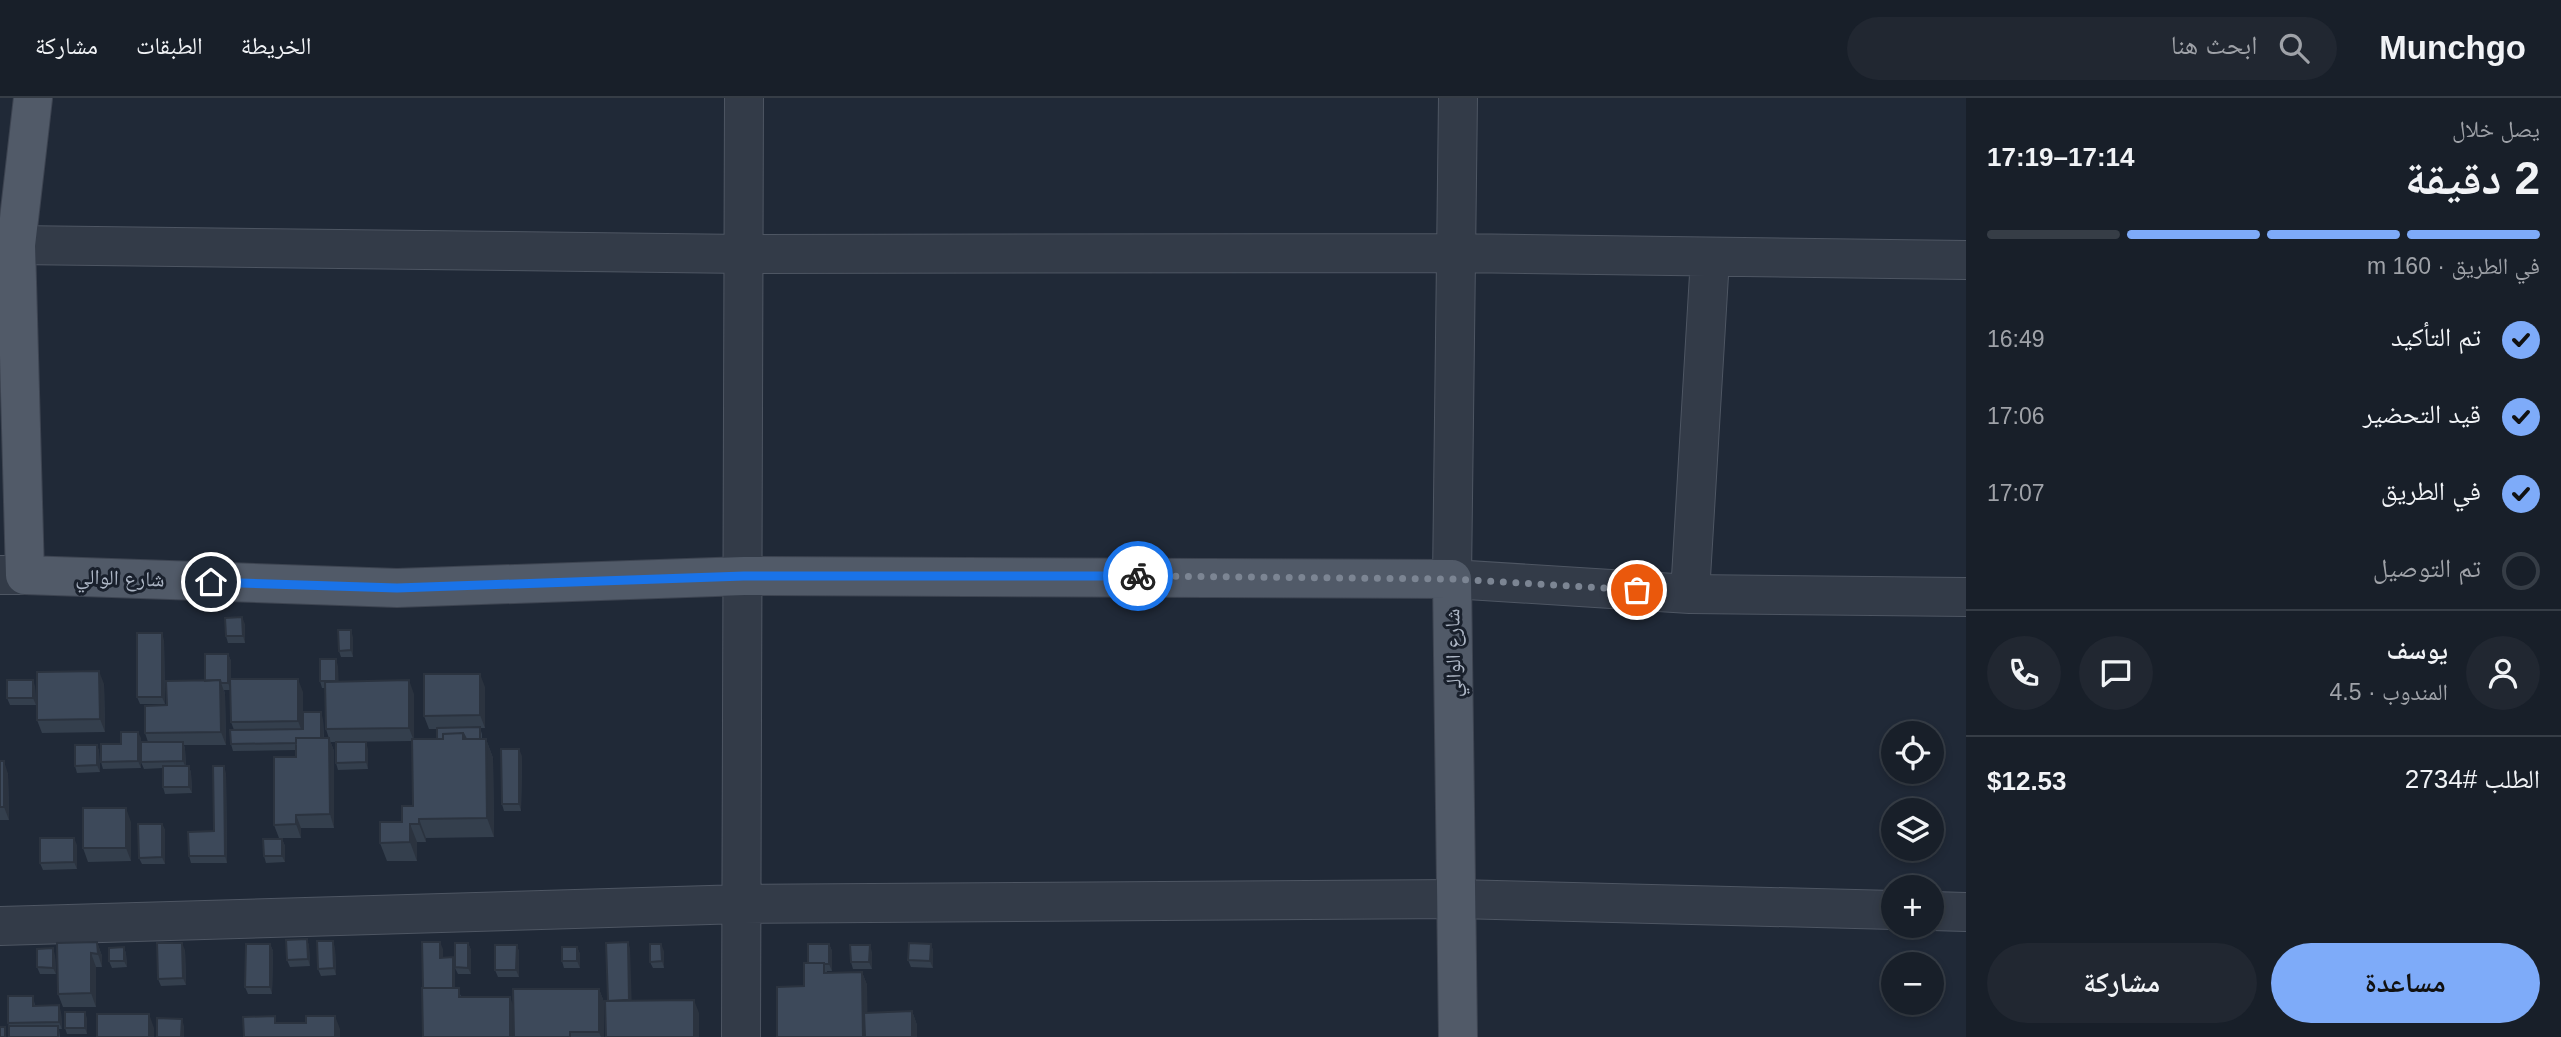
<!DOCTYPE html>
<html lang="ar">
<head>
<meta charset="utf-8">
<style>
	:root { --surface:#181f29; --page:#212731; --text:#f1f3f6; --muted:#9fa2a8; --line:#363d46; --accent:#7eabf9 }
	body { margin:0; font-family:Arial,"Noto Naskh Arabic",sans-serif; background:var(--page); color:var(--text); direction:rtl; height:100vh; display:flex; flex-direction:column; font-size:26px; white-space:nowrap }
	* { box-sizing:border-box; margin:0 }
	p { font-size:23px; color:var(--muted) }
	.icon { flex:none; width:38px; height:38px; fill:none; stroke:currentColor; stroke-width:2; stroke-linecap:round; stroke-linejoin:round }
	.map { position:relative; flex:1; overflow:hidden; direction:ltr }
	.side { display:flex; flex-direction:column; background:var(--surface); width:595px }
	.side>* { flex:none }
	.tools { position:absolute; left:1881px; top:623px; display:grid; gap:14px }
	.tools a { display:grid; place-items:center; width:63px; height:63px; border-radius:50%; background:var(--surface); box-shadow:0 4px 10px #0003,0 0 0 2px var(--line); font-size:35px }
	.pin { position:absolute; display:grid; place-items:center; width:60px; height:60px; color:#fff; margin:-30px; border:4px solid #fff; border-radius:50%; box-shadow:0 2px 7px #0007 }
	.courier { position:absolute; display:grid; place-items:center; width:70px; height:70px; margin:-35px; border:5px solid #1a73e8; border-radius:50%; background:#fff; color:#222; box-shadow:0 2px 9px #0007 }
	.summary em { font-style:normal; font-weight:800 }
	.summary div { display:flex; flex-direction:column-reverse }
	.summary { display:flex; align-items:center; justify-content:space-between; height:119px; padding:0 21px }
	h1 { font-size:46px; font-weight:800; line-height:52px }
	.bar { display:grid; grid-template-columns:repeat(4,1fr); gap:10px 7px; align-content:center; height:84px; padding:0 21px }
	.bar i { height:9px; border-radius:5px; background:var(--line) }
	.bar .active { background:var(--accent) }
	.bar p { grid-column:span 4 }
	.line { display:flex; align-items:center; gap:18px; padding:0 21px; border-top:2px solid var(--line) }
	.line div { flex:1 }
	.round { display:grid; place-items:center; flex:none; width:74px; height:74px; border-radius:37px; background:var(--page) }
	ol { padding:0 21px; list-style:none }
	li { display:flex; align-items:center; gap:21px; height:77px }
	li p { margin-inline-start:auto }
	li .icon { padding:7px; border-radius:50%; background:var(--accent); color:#111; stroke-width:4 }
	li:last-child { color:var(--muted) }
	li i { width:38px; height:38px; border:4px solid var(--line); border-radius:50% }
	.action { display:flex; gap:14px; margin-top:auto; padding:14px 21px }
	.action a { flex:1; height:80px; border-radius:42px; background:var(--accent); color:#111; font-size:28px; font-weight:800; line-height:80px; text-align:center }
	.action a+a { background:var(--page); color:var(--text) }
	header { display:flex; align-items:center; gap:42px; box-sizing:border-box; height:98px; padding:0 35px; background:var(--surface); border-bottom:2px solid var(--line) }
	header strong { font-size:33px }
	nav { display:flex; gap:38px; margin-inline-start:auto; font-size:24px }
	.search { width:490px; height:63px; background:var(--page); display:flex; align-items:center; gap:18px; box-sizing:border-box; padding:0 24px; border-radius:38px; color:var(--muted); font-size:26px }
	main { display:flex; flex:1; min-height:0 }
	.map>svg:first-child { display:block }
</style>
</head>
<body>
<header>
<strong>Munchgo</strong>
<div class="search"><svg class="icon" aria-label="search" viewBox="0 0 24 24"><circle cx="10" cy="10" r="6"/><path d="M15 15l6 6"/></svg>ابحث هنا</div>
<nav><a>الخريطة</a><a>الطبقات</a><a>مشاركة</a></nav>
</header>
<main>
<section class="side">
<div class="summary"><div><h1>2 دقيقة</h1><p>يصل خلال</p></div><em>17:14–17:19</em></div>
<div class="bar"><i class="active"></i><i class="active"></i><i class="active"></i><i></i><p>في الطريق · 160 m</p></div>
<ol>
<li><svg class="icon" aria-label="check" viewBox="0 0 24 24"><path d="M5 12l5 5 9-10"/></svg>تم التأكيد<p>16:49</p></li>
<li><svg class="icon" aria-label="check" viewBox="0 0 24 24"><path d="M5 12l5 5 9-10"/></svg>قيد التحضير<p>17:06</p></li>
<li><svg class="icon" aria-label="check" viewBox="0 0 24 24"><path d="M5 12l5 5 9-10"/></svg>في الطريق<p>17:07</p></li>
<li><i></i>تم التوصيل</li>
</ol>
<div class="line" style="height:126px"><a class="round"><svg class="icon" aria-label="person" viewBox="0 0 24 24"><circle cx="12" cy="8" r="4"/><path d="M4 21q1-7 8-7t8 7"/></svg></a><div><b>يوسف</b><p>المندوب · 4.5</p></div><a class="round"><svg class="icon" aria-label="chat" viewBox="0 0 24 24"><path d="M4 5h16v11H9l-5 4z"/></svg></a><a class="round"><svg class="icon" aria-label="phone" viewBox="0 0 24 24"><path d="M5 4h4l2 5-3 2q2 4 5 5l2-3 5 2v4C11 20 4 13 5 4z"/></svg></a></div>
<div class="line" style="height:91px"><div>الطلب #2734</div><b>$12.53</b></div>
<div class="action"><a>مساعدة</a><a>مشاركة</a></div>
</section>
<div class="map">
<svg width="1966" height="939" viewBox="0 0 1966 939">
	<rect width="100%" height="100%" fill="#202937"/>
	<g fill="none" stroke-linecap="round" stroke-linejoin="round">
		<defs>
			<path id="minor" d="M1458,0L1452,481L1690,496L1966,499
				M16,147L745,156L1457,155L1966,162
				M0,477H25
				M1690,496L1710,160
				M1932,813L1966,814
				M0,828L743,806L1456,801L1894,812
				M741,939L744,0"/>
			<path id="major" d="M33,0L16,147L25,477L397,490L744,478L1452,481L1458,939"/>
		</defs>
		<use href="#minor" stroke="#4e5663" stroke-width="40"/>
		<use href="#major" stroke="#3d4451" stroke-width="40"/>
		<use href="#minor" stroke="#333b48" stroke-width="38"/>
		<use href="#major" stroke="#515a68" stroke-width="38"/>
	</g>
	<path fill="#343f4d" d="M245,526V545H228L226,538Z
		M353,539V559H341L339,553Z
		M164,542L165,606H140L137,599Z
		M228,556L231,563V581L303,594V631L323,621L324,640H329L334,653V730H301V740H279L274,727L296,659V652L233,653L231,646L234,632L231,624V592H224L225,596L226,647H184L185,651L186,668H189L191,675L192,695L165,696L163,689V670L144,671L141,664L148,644L145,635L167,607L205,583Z
		M338,568V583L414,596V641H437V631H429L424,618L485,589V630H480L482,636V641H486L493,660L494,739L426,740V744H417V763H387L380,745L402,724L413,708L412,643L330,644L326,631L325,590H322L320,583Z
		M104,586L105,634L42,635L37,622Z
		M35,588L36,607H10L7,600Z
		M141,640V670L103,671L101,664L121,646Z
		M97,647L99,653L100,674L77,675L75,668Z
		M368,651V671L338,672L336,665Z
		M522,658L521,713H504L502,706Z
		M0,663L8,676L9,722H0V735Z
		M226,675L227,765H191L189,758L214,733Z
		M131,724V763L88,764L83,750Z
		M162,726L165,732V766H142L139,760Z
		M282,741L285,748V764L266,765L264,758Z
		M77,747V771L43,772L40,765Z
		M307,841L309,848L310,868L290,869L287,862Z
		M97,844L102,858V869H96V909H63L58,896Z
		M468,845L471,852V876H458L455,870V890L462,899L513,908L599,891L604,904V939H423L443,851V860L455,866Z
		M270,846L273,853L272,896H248L245,889Z
		M829,846L832,853V873H827V874H862L867,887V915L912,913L917,927V939L804,888L808,865Z
		M931,846L933,853V870L911,869L908,862Z
		M517,847L519,854V879H498L495,872Z
		M124,849L126,856L127,869L112,870L109,863Z
		M577,849L580,856V870H564L562,863Z
		M335,850L336,877L321,878L318,871Z
		M185,852L186,887L161,888L158,881Z
		M664,853V870H653L650,864Z
		M872,854V871H853L851,864Z
		M55,857L56,876H40L37,869Z
		M33,898L35,908L61,914L62,931H59L60,939H9V928L8,925Z
		M87,920V936H67L65,930Z"/>
	<path fill="#2b333f" d="M242,519L245,526V545L243,538Z
		M351,532L353,539V559L351,552Z
		M162,535L164,542L165,606L162,599Z
		M228,556L231,563V592L228,585Z
		M336,561L338,568L339,590L336,583Z
		M99,573L104,586L105,634L100,621Z
		M480,576L485,589V630L480,617Z
		M298,581L303,594V636L298,623Z
		M33,582L35,588L36,607L33,600Z
		M220,582L225,596L226,647L221,634Z
		M409,582L414,596V643L409,630Z
		M321,614L323,621L324,651L321,644Z
		M138,634L141,640V670L138,663Z
		M329,640L334,653V730L330,716Z
		M486,641L493,660L494,739L487,720Z
		M183,644L185,651L186,670L183,663Z
		M366,644L368,651V671L366,664Z
		M97,647L99,653L100,674L97,667Z
		M519,651L522,658L521,713L519,706Z
		M4,663L8,676L9,722L4,709Z
		M189,668L191,675L192,695L189,689Z
		M224,668L226,675L227,765L225,758Z
		M126,710L131,724V763L126,750Z
		M296,717L301,730V740L296,726Z
		M419,721L426,740V744L419,726Z
		M162,726L165,732V766L162,759Z
		M410,726L417,744V763L410,744Z
		M74,740L77,747V771L74,764Z
		M282,741L285,748V764L282,758Z
		M307,841L309,848L310,868L308,861Z
		M333,843L335,850L336,877L334,870Z
		M97,844L102,858V869L98,856Z
		M440,844L443,851V867L440,860Z
		M628,844L630,850L632,913L629,907Z
		M182,845L185,852L186,887L183,880Z
		M468,845L471,852V876L468,870Z
		M270,846L273,853L272,896L270,889Z
		M661,846L664,853V870L662,863Z
		M829,846L832,853V873L829,866Z
		M931,846L933,853V870L930,863Z
		M517,847L519,854V879L516,872Z
		M870,847L872,854V871L869,864Z
		M124,849L126,856L127,869L124,863Z
		M577,849L580,856V870L577,863Z
		M53,850L55,857L56,876L53,870Z
		M91,855L96,869V909L91,895Z
		M453,859L455,866V901L452,894Z
		M862,874L867,887L868,939H863Z
		M599,891L604,904V939H601L599,934Z
		M510,899L515,912V939H510Z
		M694,902L699,915V939H694Z
		M59,907L61,914L62,931L59,924Z
		M912,913L917,927V939H912Z
		M85,914L87,920V936L85,930Z
		M149,916L154,930V939H149Z
		M335,918L340,931V939H335Z
		M182,921L184,928V939H181Z"/>
	<path fill="#3d495a" stroke="#2b333f" stroke-width="2" d="M242,519L243,538H226L225,520Z
		M338,532H351V552L339,553Z
		M137,535H162V599H137Z
		M205,556H228V585H221L220,582L205,583Z
		M320,561H336V583H320Z
		M99,573L100,621L37,622V574Z
		M424,576H480V617L424,618Z
		M230,581H298V623L231,624Z
		M7,582H33V600H7Z
		M220,582L221,634L145,635V608L167,607L166,583Z
		M409,582V630L326,631L325,584Z
		M303,614H321V640H296V645L231,646L230,632L303,631Z
		M480,629V641H466L463,635L443,636V641H437V630Z
		M121,634H138V663L101,664V646H121Z
		M463,635V641H486L487,720L419,721V726H410V744L380,745V724H402V708H413L412,641H443V636Z
		M296,640H329L330,716L296,717V726L274,727V659H296Z
		M141,644H183V663L141,664Z
		M336,644H366V664L336,665Z
		M75,647H97V667L75,668Z
		M501,651H519V706H502Z
		M0,663H4V709H0Z
		M163,668H189V689H163Z
		M213,668H224L225,758H189L188,734L214,733Z
		M83,710H126V750H83Z
		M138,726H162V759L139,760Z
		M40,740H74V764L40,765Z
		M263,741H282V758H264Z
		M307,841L308,861L287,862L286,842Z
		M317,843H333L334,870L318,871Z
		M97,844L98,856L91,855V895L58,896L57,845Z
		M422,844H440V860L453,859V890H423Z
		M628,844L629,902L608,903L606,845Z
		M157,845H182L183,880L158,881Z
		M455,845H468V870L455,869Z
		M909,845L931,846L930,863L908,862Z
		M246,846H270V889H245Z
		M650,846H661L662,863L650,864Z
		M808,846H829V866H824V865H808Z
		M495,847H517L516,872H495Z
		M850,847H870L869,864H851Z
		M124,849V863H109V850Z
		M562,849H577V863H562Z
		M53,850V870L37,869V851Z
		M804,865H824V875L862,874L863,939H777V889L804,888Z
		M422,890H459V899H510V939H423Z
		M513,891H599V934H570V939H514Z
		M8,898H33V908L59,907V924L8,925Z
		M694,902V939H606L605,903Z
		M912,913V939H865L864,915Z
		M65,914H85V930H65Z
		M97,916H149V939H97Z
		M275,918V925H306V918H335V939H244L243,919Z
		M157,920L182,921L181,939H157Z
		M9,928H58V939H9Z
		M0,929H5V939H0Z"/>
	<g fill="none" stroke-linecap="round" stroke-linejoin="round">
		<path stroke="#7c8593" stroke-width="7" stroke-dasharray="0 12.6" d="M1138,478L1452,481L1637,492"/>
		<path stroke="#1a73e8" stroke-width="9" d="M211,484L397,490L744,478H1138"/>
	</g>
	<g text-anchor="middle" stroke-width="6" stroke-linejoin="round" paint-order="stroke">
		<g font-size="21" fill="#adb6c5" stroke="#19202c">
			<text transform="translate(120 480) rotate(2)" y="7">شارع الوالي</text>
			<text transform="translate(1453 555) rotate(-91)" y="7">شارع الوالي</text>
		</g>
	</g>
</svg>
<div class="tools">
<a><svg class="icon" aria-label="locate" viewBox="0 0 24 24"><circle cx="12" cy="12" r="6"/><path d="M12 2v4M12 18v4M2 12h4M18 12h4"/></svg></a>
<a><svg class="icon" aria-label="layers" viewBox="0 0 24 24"><path d="M12 4l9 5-9 5-9-5zM3 14l9 5 9-5"/></svg></a>
<a>+</a>
<a>−</a>
</div>
<div class="pin" style="left:1637px;top:492px;background:#ea580c"><svg class="icon" aria-label="bag" viewBox="0 0 24 24"><path d="M5 8h14l-1 12H6zM9 8a3 3 0 0 1 6 0"/></svg></div>
<div class="pin" style="left:211px;top:484px;background:#1f2937"><svg class="icon" aria-label="home" viewBox="0 0 24 24"><path d="M3 11l9-7 9 7M6 9v11h12V9"/></svg></div>
<div class="courier" style="left:1138px;top:478px"><svg class="icon" aria-label="bike" viewBox="0 0 24 24"><circle cx="6" cy="16" r="4"/><circle cx="18" cy="16" r="4"/><path d="M6 16l4-8h5l3 8M10 8l3 8H6M13 5h3"/></svg></div>
</div>
</main>
</body>
</html>
